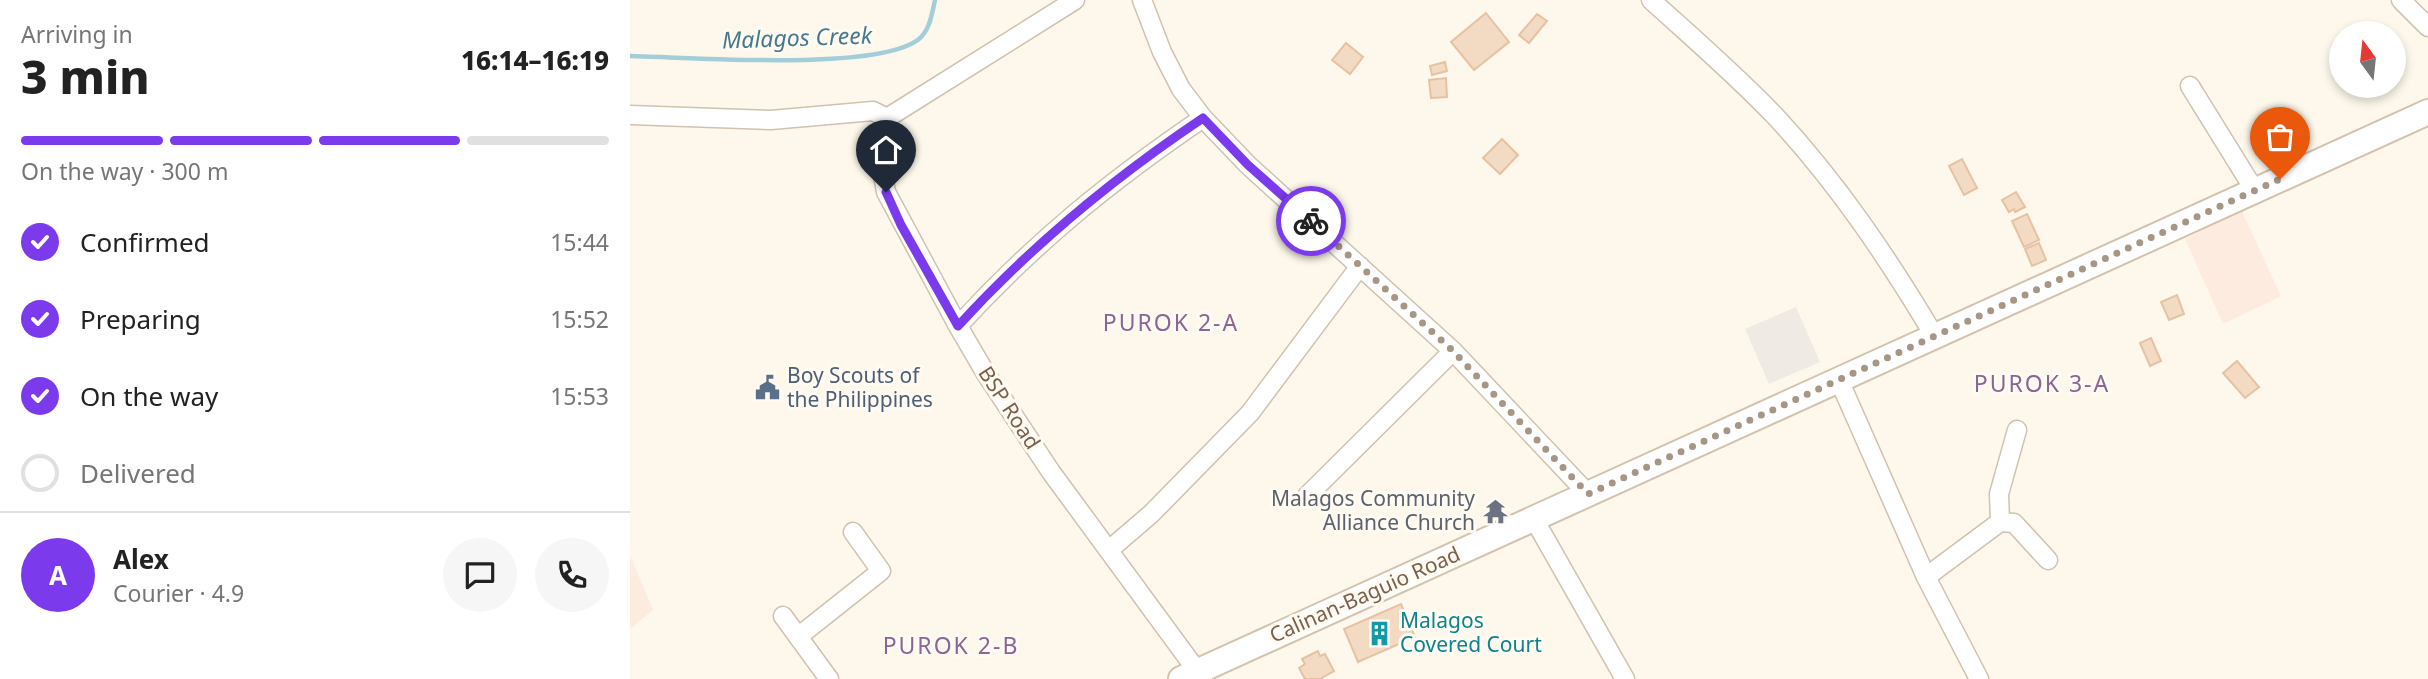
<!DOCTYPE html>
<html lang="en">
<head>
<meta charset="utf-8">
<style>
	:root { --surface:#fff; --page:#f6f6f6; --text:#222; --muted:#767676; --line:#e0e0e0; --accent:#7c3aed }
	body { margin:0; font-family:"Noto Sans",sans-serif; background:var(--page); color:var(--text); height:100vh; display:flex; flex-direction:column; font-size:26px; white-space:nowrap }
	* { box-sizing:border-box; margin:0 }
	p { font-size:23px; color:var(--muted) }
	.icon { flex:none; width:38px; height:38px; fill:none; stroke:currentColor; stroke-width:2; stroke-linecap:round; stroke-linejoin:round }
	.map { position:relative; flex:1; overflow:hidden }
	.drawer { display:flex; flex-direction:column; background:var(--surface); width:630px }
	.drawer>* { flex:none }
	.needle { width:46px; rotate:345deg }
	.buttons { position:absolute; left:1699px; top:21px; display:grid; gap:14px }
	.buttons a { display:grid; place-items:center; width:77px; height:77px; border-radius:50%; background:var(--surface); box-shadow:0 4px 10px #0003; font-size:35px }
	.pin { position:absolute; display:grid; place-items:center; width:60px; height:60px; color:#fff; margin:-72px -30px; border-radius:50% 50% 50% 0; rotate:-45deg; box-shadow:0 0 7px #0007 }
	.pin .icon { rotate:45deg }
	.courier { position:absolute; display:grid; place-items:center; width:70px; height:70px; margin:-35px; border:5px solid #7c3aed; border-radius:50%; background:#fff; color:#222; box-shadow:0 2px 9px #0007 }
	.headline em { font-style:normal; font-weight:800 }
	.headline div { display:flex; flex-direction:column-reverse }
	.headline { display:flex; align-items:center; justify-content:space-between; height:119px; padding:0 21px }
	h1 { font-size:46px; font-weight:800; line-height:52px }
	.bar { display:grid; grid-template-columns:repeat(4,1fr); gap:10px 7px; align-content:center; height:84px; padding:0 21px }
	.bar i { height:9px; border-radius:5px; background:var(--line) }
	.bar .selected { background:var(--accent) }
	.bar p { grid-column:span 4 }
	.line { display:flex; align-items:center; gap:18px; padding:0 21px; border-top:2px solid var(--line) }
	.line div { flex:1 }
	.round { display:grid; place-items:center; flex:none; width:74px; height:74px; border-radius:37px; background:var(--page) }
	ol { padding:0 21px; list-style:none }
	li { display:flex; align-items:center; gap:21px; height:77px }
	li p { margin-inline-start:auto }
	li .icon { padding:7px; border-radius:50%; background:var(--accent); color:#fff; stroke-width:4 }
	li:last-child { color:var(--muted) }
	li i { width:38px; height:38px; border:4px solid var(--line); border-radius:50% }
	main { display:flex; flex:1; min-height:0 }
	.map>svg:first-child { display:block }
</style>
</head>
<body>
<main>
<section class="drawer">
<div class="headline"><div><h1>3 min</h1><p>Arriving in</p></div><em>16:14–16:19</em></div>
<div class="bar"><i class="selected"></i><i class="selected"></i><i class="selected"></i><i></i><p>On the way · 300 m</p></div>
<ol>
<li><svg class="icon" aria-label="check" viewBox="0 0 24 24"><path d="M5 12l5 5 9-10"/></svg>Confirmed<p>15:44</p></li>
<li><svg class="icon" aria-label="check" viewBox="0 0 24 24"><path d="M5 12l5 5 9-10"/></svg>Preparing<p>15:52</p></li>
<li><svg class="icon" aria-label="check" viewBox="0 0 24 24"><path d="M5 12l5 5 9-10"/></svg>On the way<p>15:53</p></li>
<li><i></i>Delivered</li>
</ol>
<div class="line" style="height:126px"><b class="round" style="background:var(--accent);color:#fff">A</b><div><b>Alex</b><p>Courier · 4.9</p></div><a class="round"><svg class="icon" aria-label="chat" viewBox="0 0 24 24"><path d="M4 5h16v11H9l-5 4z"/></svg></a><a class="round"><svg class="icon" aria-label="phone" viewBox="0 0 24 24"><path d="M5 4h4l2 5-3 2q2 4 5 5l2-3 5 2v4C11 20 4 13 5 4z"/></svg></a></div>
</section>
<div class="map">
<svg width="1798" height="679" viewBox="0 0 1798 679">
	<rect width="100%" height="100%" fill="#fdf8eb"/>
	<path fill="#fdebdf" d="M1612,211L1651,296L1593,324L1555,239Z
		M0,555L23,610L0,629Z"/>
	<path fill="#efeae4" d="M1166,307L1190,362L1139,384L1115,329Z"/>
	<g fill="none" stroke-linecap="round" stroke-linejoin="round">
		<path stroke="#a4cdda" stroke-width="4.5" d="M0,56C58,57 248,72 289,39C300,30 302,13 305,0"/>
	</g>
	<path fill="#f3dac2" stroke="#e6c2a2" stroke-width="2" d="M856,13L879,42L844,70L821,42Z
		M907,14L917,21L899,43L889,35Z
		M716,43L733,57L720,74L702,60Z
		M815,62L817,71L802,75L800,66Z
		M816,78L817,97L801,98L799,80Z
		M872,139L888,155L870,174L853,158Z
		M1332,159L1347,188L1334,195L1319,166Z
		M1386,192L1395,207L1385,212L1384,209L1379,212L1372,200Z
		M1397,214L1409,240L1394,247L1382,221Z
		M1409,243L1416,260L1402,266L1395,249Z
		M1547,295L1554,314L1539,320L1531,302Z
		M1521,338L1531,361L1520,366L1510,343Z
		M1607,361L1629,387L1615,398L1593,373Z
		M771,604L785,637L728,662L714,629Z
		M688,651L690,656L695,654L704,671L690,679H675L669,668L675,664L672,659Z"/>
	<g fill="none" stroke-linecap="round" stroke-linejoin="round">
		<defs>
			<path id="street" d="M512,0L532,52L551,89L573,118L618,165L823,351L958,494
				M1021,0C1063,38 1107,76 1146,117C1208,184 1258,258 1305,337
				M1771,0L1798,27
				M1560,86L1625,191
				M0,115L141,120L243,111L257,118
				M257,118L259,126L251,164L256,192L328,326L356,374L421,472L573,679
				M257,118L445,0
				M328,326C404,243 480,181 573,118
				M1209,380L1296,577L1349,679
				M677,496L823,351
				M904,519L995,679
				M1370,522L1369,494L1387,430
				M479,550L521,514L620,413L730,266
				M1296,577L1370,522L1384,523L1418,560
				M153,616L199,679
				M169,636L251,571L223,532"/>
			<path id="secondary" d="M551,679L1798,112"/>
		</defs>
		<use href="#street" stroke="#d1c1af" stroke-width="21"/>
		<use href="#secondary" stroke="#d4c2ad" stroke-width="28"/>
		<use href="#street" stroke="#fff" stroke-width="18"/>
		<use href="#secondary" stroke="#fff" stroke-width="24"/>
	</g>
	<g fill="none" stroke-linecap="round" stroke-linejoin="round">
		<path stroke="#a89684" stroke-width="7" stroke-dasharray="0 12.6" d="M681,221L823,351L958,494L1650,179"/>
		<path stroke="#7c3aed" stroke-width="9" d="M256,192L271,225L328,326C401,246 482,179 573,118L618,165L681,221"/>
	</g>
	<defs>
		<symbol id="civic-bare" viewBox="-9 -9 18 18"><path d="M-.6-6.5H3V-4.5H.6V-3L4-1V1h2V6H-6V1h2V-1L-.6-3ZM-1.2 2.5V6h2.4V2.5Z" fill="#5c6f8a" stroke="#fffbf2" stroke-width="2.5" paint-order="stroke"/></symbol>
		<symbol id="temple-bare" viewBox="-9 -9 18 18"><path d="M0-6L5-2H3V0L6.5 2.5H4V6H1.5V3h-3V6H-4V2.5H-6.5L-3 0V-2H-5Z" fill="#6b7280" stroke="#fffbf2" stroke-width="2.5" paint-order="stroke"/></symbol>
		<symbol id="building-bare" viewBox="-9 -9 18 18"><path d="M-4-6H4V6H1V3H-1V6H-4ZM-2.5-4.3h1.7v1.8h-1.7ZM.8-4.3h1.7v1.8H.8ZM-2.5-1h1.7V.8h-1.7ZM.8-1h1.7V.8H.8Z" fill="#0f9aa8" stroke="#fffbf2" stroke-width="2.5" paint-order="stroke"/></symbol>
	</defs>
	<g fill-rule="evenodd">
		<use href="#civic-bare" x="120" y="370" width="35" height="35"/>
		<use href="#temple-bare" x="848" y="494" width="35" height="35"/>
		<use href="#building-bare" x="732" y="616" width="35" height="35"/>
	</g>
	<g text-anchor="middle" stroke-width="6" stroke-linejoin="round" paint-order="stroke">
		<g font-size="21" fill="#4e5e75" stroke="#fffbf2" text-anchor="start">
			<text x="157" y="383">Boy Scouts of<tspan x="157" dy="24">the Philippines</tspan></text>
		</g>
		<g font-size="21" fill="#7a614c" stroke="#fffbf2">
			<text transform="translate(379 408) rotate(57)" y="7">BSP Road</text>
			<text transform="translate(735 595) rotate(-24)" y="7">Calinan-Baguio Road</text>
		</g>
		<g font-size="21" fill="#5b616d" stroke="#fffbf2" text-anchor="end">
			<text x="845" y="506">Malagos Community<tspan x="845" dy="24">Alliance Church</tspan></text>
		</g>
		<g font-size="21" fill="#0d838f" stroke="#fffbf2" text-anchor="start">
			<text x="770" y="628">Malagos<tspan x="770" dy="24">Covered Court</tspan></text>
		</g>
		<g font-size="23" font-style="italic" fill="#457a8d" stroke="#fffbf2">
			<text transform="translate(167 38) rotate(-2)" y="8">Malagos Creek</text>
		</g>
		<g font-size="23" letter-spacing="2" fill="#8a6595" stroke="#fffbf2">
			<text x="541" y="331">PUROK 2-A</text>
			<text x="1412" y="392">PUROK 3-A</text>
			<text x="321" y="654">PUROK 2-B</text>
		</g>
	</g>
</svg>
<div class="buttons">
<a><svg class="needle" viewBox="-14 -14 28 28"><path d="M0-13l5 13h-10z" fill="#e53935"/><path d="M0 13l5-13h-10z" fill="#767676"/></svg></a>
</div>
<div class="pin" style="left:1650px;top:179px;background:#ea580c"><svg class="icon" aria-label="bag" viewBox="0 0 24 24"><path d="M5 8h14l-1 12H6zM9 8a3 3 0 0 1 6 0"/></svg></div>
<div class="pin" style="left:256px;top:192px;background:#1f2937"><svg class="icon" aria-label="home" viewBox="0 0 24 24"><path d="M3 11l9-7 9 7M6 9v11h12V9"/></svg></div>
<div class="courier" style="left:681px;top:221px"><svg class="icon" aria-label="bike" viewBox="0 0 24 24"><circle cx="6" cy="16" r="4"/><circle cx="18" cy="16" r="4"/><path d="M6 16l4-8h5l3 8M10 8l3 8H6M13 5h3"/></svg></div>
</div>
</main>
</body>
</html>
